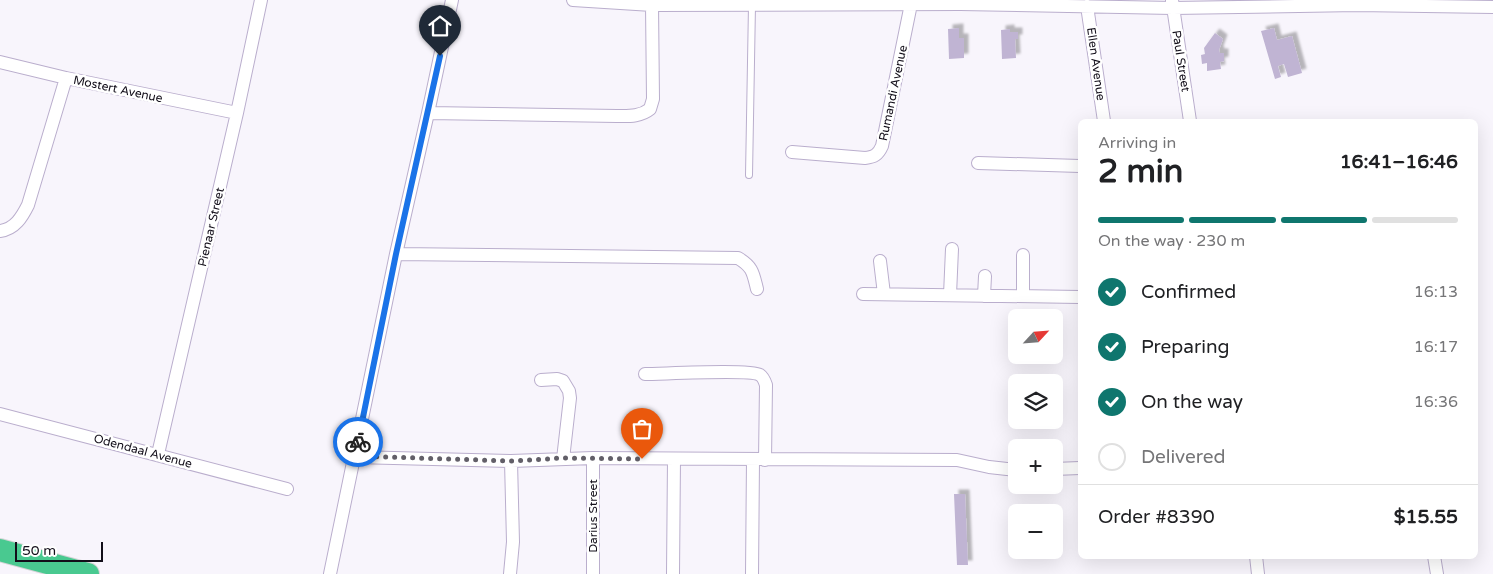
<!DOCTYPE html>
<html lang="en">
<head>
<meta charset="utf-8">
<style>
	:root { --surface:#fff; --page:#f2f2f2; --text:#202124; --muted:#757577; --line:#e0e0e0; --accent:#0f766e }
	body { margin:0; font-family:"Varela Round",sans-serif; background:var(--page); color:var(--text); height:100vh; display:flex; flex-direction:column; font-size:19px; white-space:nowrap }
	* { box-sizing:border-box; margin:0 }
	p { font-size:16px; color:var(--muted) }
	.icon { flex:none; width:28px; height:28px; fill:none; stroke:currentColor; stroke-width:2; stroke-linecap:round; stroke-linejoin:round }
	.map { position:relative; flex:1; overflow:hidden }
	.sheet { position:absolute; left:1078px; top:119px; width:400px; height:440px; display:flex; flex-direction:column; background:var(--surface); border-radius:8px; box-shadow:0 5px 20px #0002 }
	.sheet>* { flex:none }
	.needle { width:32px; rotate:64deg }
	.buttons { position:absolute; left:1008px; top:309px; display:grid; gap:10px }
	.buttons a { display:grid; place-items:center; width:55px; height:55px; border-radius:8px; background:var(--surface); box-shadow:0 5px 20px #0002; font-size:25px }
	.scale { position:absolute; left:15px; bottom:12px; width:88px; box-sizing:border-box; padding-left:5px; border:2px solid #120e19; border-top:0; font-size:14px; line-height:18px; white-space:nowrap; color:#120e19; -webkit-text-stroke:4px #fff; paint-order:stroke }
	.pin { position:absolute; display:grid; place-items:center; width:42px; height:42px; color:#fff; margin:-51px -21px; border-radius:50% 50% 50% 0; rotate:-45deg; box-shadow:0 0 5px #0007 }
	.pin .icon { rotate:45deg }
	.courier { position:absolute; display:grid; place-items:center; width:50px; height:50px; margin:-25px; border:4px solid #1a73e8; border-radius:50%; background:#fff; color:#222; box-shadow:0 1px 6px #0007 }
	.summary em { font-style:normal; font-weight:700 }
	.summary div { display:flex; flex-direction:column-reverse }
	.summary { display:flex; align-items:center; justify-content:space-between; height:85px; padding:0 20px }
	h1 { font-size:32px; font-weight:700; line-height:38px }
	.bar { display:grid; grid-template-columns:repeat(4,1fr); gap:8px 5px; align-content:center; height:60px; padding:0 20px }
	.bar i { height:6px; border-radius:4px; background:var(--line) }
	.bar .selected { background:var(--accent) }
	.bar p { grid-column:span 4 }
	.line { display:flex; align-items:center; gap:12px; padding:0 20px; border-top:1px solid var(--line) }
	.line div { flex:1 }
	ol { padding:0 20px; list-style:none }
	li { display:flex; align-items:center; gap:15px; height:55px }
	li p { margin-inline-start:auto }
	li .icon { padding:5px; border-radius:50%; background:var(--accent); color:#fff; stroke-width:4 }
	li:last-child { color:var(--muted) }
	li i { width:28px; height:28px; border:2px solid var(--line); border-radius:50% }
	.map>svg:first-child { display:block }
</style>
</head>
<body>
<div class="map">
<svg width="1493" height="574" viewBox="0 0 1493 574">
	<defs>
		<filter id="shadow"><feDropShadow dx="4.5" dy="-4.5" stdDeviation="1" flood-color="#0004"/></filter>
	</defs>
	<rect width="100%" height="100%" fill="#f8f5fc"/>
	<path fill="#c0b4d3" filter="url(#shadow)" d="M959,28V38H964V58L949,59L948,29Z
		M1274,28L1277,40L1292,36L1302,73L1288,77L1284,64L1278,66L1281,77L1275,79L1261,31Z
		M1010,29V32H1018V39H1015L1016,58L1002,59L1001,30Z
		M1215,33L1223,39L1219,50L1220,53H1224V61L1220,62L1221,69L1207,71V63L1202,64L1201,55L1205,54L1204,48Z
		M954,494H965L968,565H957Z"/>
	<g fill="none" stroke-linecap="round" stroke-linejoin="round">
		<defs>
			<path id="lane" d="M749,175L752,5"/>
			<path id="street" d="M573,0L652,5L960,4L1173,8L1357,5L1493,7
				M1172,0L1190,121
				M1087,6L1104,121
				M0,62L66,78L237,113
				M428,113L617,116C628,116 640,117 650,109L653,99L652,5
				M792,152L865,158C874,157 878,155 882,146L911,4
				M978,163L1080,166
				M0,231C15,229 22,217 28,205L66,78
				M396,254L738,258C753,267 753,273 757,289
				M1023,255V296
				M880,261L884,294
				M863,294L1080,297
				M950,295L952,249
				M984,296L985,276
				M645,374C662,374 750,369 760,375C763,377 765,382 766,385L765,460
				M541,380L557,379L563,381L569,391L570,398L563,459
				M0,414L287,489
				M158,454L237,113L261,0
				M355,457L511,461L593,458L957,460L989,467L1016,470
				M593,458V574
				M1054,469L1080,468
				M1256,556L1258,574
				M1434,556L1437,574
				M330,574L396,254L428,113L452,0
				M510,574L513,542L511,461
				M673,574L674,459
				M752,574L753,460"/>
			<path id="highway" d="M0,550L88,574"/>
		</defs>
		<use href="#lane" stroke="#baaecd" stroke-width="8"/>
		<use href="#street" stroke="#baaecd" stroke-width="14"/>
		<use href="#highway" stroke="#d4d4d6" stroke-width="24"/>
		<use href="#lane" stroke="#fff" stroke-width="6"/>
		<use href="#street" stroke="#fff" stroke-width="12"/>
		<use href="#highway" stroke="#49c990" stroke-width="22"/>
	</g>
	<g fill="none" stroke-linecap="round" stroke-linejoin="round">
		<path stroke="#625f68" stroke-width="5" stroke-dasharray="0 9" d="M358,442L355,456L511,461L563,458L642,459"/>
		<path stroke="#1a73e8" stroke-width="6" d="M358,442L396,254L440,56"/>
	</g>
	<g text-anchor="middle" stroke-width="5" stroke-linejoin="round" paint-order="stroke">
		<g font-size="12" fill="#120e19" stroke="#fff">
			<text transform="translate(1181 61) rotate(81)" y="4">Paul Street</text>
			<text transform="translate(1096 64) rotate(82)" y="4">Ellen Avenue</text>
			<text transform="translate(118 89) rotate(12)" y="4">Mostert Avenue</text>
			<text transform="translate(893 93) rotate(-78)" y="4">Rumandi Avenue</text>
			<text transform="translate(211 227) rotate(-77)" y="4">Pienaar Street</text>
			<text transform="translate(143 451) rotate(15)" y="4">Odendaal Avenue</text>
			<text transform="translate(593 516) rotate(-90)" y="4">Darius Street</text>
		</g>
	</g>
</svg>
<div class="buttons">
<a><svg class="needle" viewBox="-14 -14 28 28"><path d="M0-13l5 13h-10z" fill="#e53935"/><path d="M0 13l5-13h-10z" fill="#757577"/></svg></a>
<a><svg class="icon" aria-label="layers" viewBox="0 0 24 24"><path d="M12 4l9 5-9 5-9-5zM3 14l9 5 9-5"/></svg></a>
<a>+</a>
<a>−</a>
</div>
<div class="scale">50 m</div>
<div class="pin" style="left:642px;top:459px;background:#ea580c"><svg class="icon" aria-label="bag" viewBox="0 0 24 24"><path d="M5 8h14l-1 12H6zM9 8a3 3 0 0 1 6 0"/></svg></div>
<div class="pin" style="left:440px;top:56px;background:#1f2937"><svg class="icon" aria-label="home" viewBox="0 0 24 24"><path d="M3 11l9-7 9 7M6 9v11h12V9"/></svg></div>
<div class="courier" style="left:358px;top:442px"><svg class="icon" aria-label="bike" viewBox="0 0 24 24"><circle cx="6" cy="16" r="4"/><circle cx="18" cy="16" r="4"/><path d="M6 16l4-8h5l3 8M10 8l3 8H6M13 5h3"/></svg></div>
<section class="sheet">
<div class="summary"><div><h1>2 min</h1><p>Arriving in</p></div><em>16:41–16:46</em></div>
<div class="bar"><i class="selected"></i><i class="selected"></i><i class="selected"></i><i></i><p>On the way · 230 m</p></div>
<ol>
<li><svg class="icon" aria-label="check" viewBox="0 0 24 24"><path d="M5 12l5 5 9-10"/></svg>Confirmed<p>16:13</p></li>
<li><svg class="icon" aria-label="check" viewBox="0 0 24 24"><path d="M5 12l5 5 9-10"/></svg>Preparing<p>16:17</p></li>
<li><svg class="icon" aria-label="check" viewBox="0 0 24 24"><path d="M5 12l5 5 9-10"/></svg>On the way<p>16:36</p></li>
<li><i></i>Delivered</li>
</ol>
<div class="line" style="height:65px"><div>Order #8390</div><b>$15.55</b></div>
</section>
</div>
</body>
</html>
